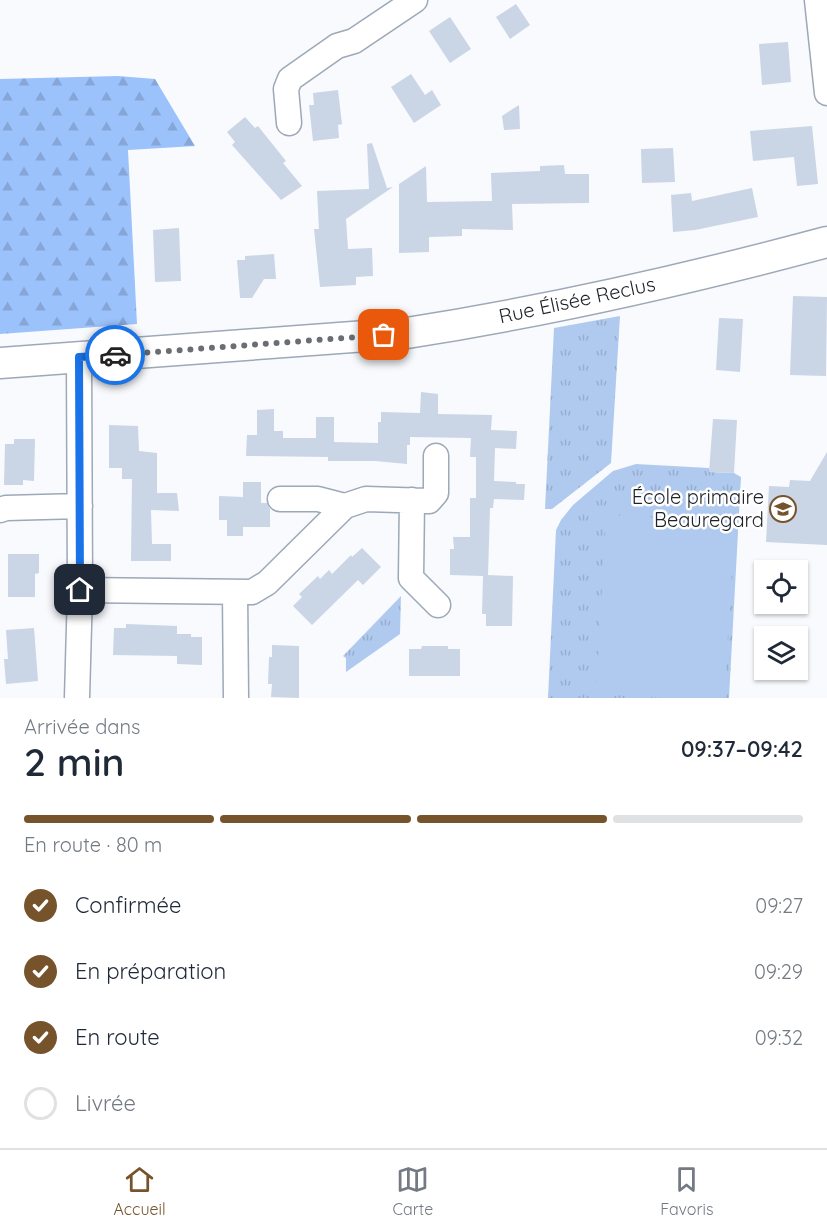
<!DOCTYPE html>
<html lang="fr">
<head>
<meta charset="utf-8">
<style>
	:root { --surface:#fff; --page:#f2f2f3; --text:#1f2937; --muted:#747a83; --line:#e0e1e3; --accent:#77532c }
	body { margin:0; font-family:Quicksand,sans-serif; background:var(--page); color:var(--text); height:100vh; display:flex; flex-direction:column; font-size:22px; white-space:nowrap }
	* { box-sizing:border-box; margin:0 }
	p { font-size:20px; color:var(--muted) }
	.icon { flex:none; width:33px; height:33px; fill:none; stroke:currentColor; stroke-width:2; stroke-linecap:round; stroke-linejoin:round }
	.map { position:relative; height:698px; overflow:hidden }
	.side { display:flex; flex-direction:column; background:var(--surface); flex:1 }
	.side>* { flex:none }
	.controls { position:absolute; left:754px; top:560px; display:grid; gap:12px }
	.controls a { display:grid; place-items:center; width:54px; height:54px; border-radius:0px; background:var(--surface); box-shadow:0 2px 4px #0004; font-size:30px }
	.pin { position:absolute; display:grid; place-items:center; width:51px; height:51px; color:#fff; margin:-26px; border-radius:12px; box-shadow:0 3px 9px #0006 }
	.courier { position:absolute; display:grid; place-items:center; width:60px; height:60px; margin:-30px; border:4px solid #1a73e8; border-radius:50%; background:#fff; color:#222; box-shadow:0 2px 8px #0007 }
	.headline em { font-style:normal; font-weight:600 }
	.headline div { display:flex; flex-direction:column-reverse }
	.headline { display:flex; align-items:center; justify-content:space-between; height:102px; padding:0 24px }
	h1 { font-size:39px; font-weight:600; line-height:45px }
	.bar { display:grid; grid-template-columns:repeat(4,1fr); gap:9px 6px; align-content:center; height:72px; padding:0 24px }
	.bar i { height:8px; border-radius:4px; background:var(--line) }
	.bar .selected { background:var(--accent) }
	.bar p { grid-column:span 4 }
	ol { padding:0 24px; list-style:none }
	li { display:flex; align-items:center; gap:18px; height:66px }
	li p { margin-inline-start:auto }
	li .icon { padding:6px; border-radius:50%; background:var(--accent); color:#fff; stroke-width:4 }
	li:last-child { color:var(--muted) }
	li i { width:33px; height:33px; border:3px solid var(--line); border-radius:50% }
	.menu { display:flex; justify-content:space-around; align-items:center; height:84px; border-top:2px solid var(--line); background:var(--surface); font-size:16px; color:var(--muted) }
	.menu a { display:grid; justify-items:center; gap:3px }
	.menu .selected { color:var(--accent) }
	.map>svg:first-child { display:block }
</style>
</head>
<body>
<div class="map">
<svg width="827" height="698" viewBox="0 0 827 698">
	<defs>
		<pattern id="grass-tufts" width="24" height="20" patternUnits="userSpaceOnUse" patternTransform="scale(1.5)"><rect width="24" height="20" fill="#b0caef"/><path d="M3 7l-1-3M5 7V3M7 7l1-3M15 17l-1-3M17 17v-4M19 17l1-3" fill="none" stroke="#97adcd"/></pattern>
		<pattern id="forest-firs" width="22" height="20" patternUnits="userSpaceOnUse" patternTransform="scale(1.5)"><rect width="22" height="20" fill="#9bc2fb"/><path d="M5 1l3.5 6h-7zM16 11l3.5 6h-7z" fill="#85a6d7"/></pattern>
	</defs>
	<rect width="100%" height="100%" fill="#f8fafe"/>
	<path fill="url(#grass-tufts)" d="M620,316L611,463L552,509H545L554,328Z
		M636,464L709,468L710,472L734,473L741,477L729,698H548L556,530L561,520L573,505L613,471Z
		M401,596L400,634L346,672V658L343,656Z"/>
	<path fill="url(#forest-firs)" d="M118,76L155,79L195,146L128,150L137,324L0,334V79Z"/>
	<path fill="#b0caef" d="M606,515L735,522L724,698H665L596,694Z"/>
	<path fill="#cad5e6" d="M516,4L530,25L510,39L496,17Z
		M450,17L471,49L450,63L429,31Z
		M788,42L791,82L762,85L759,44Z
		M411,74L425,95L432,90L441,105L414,123L391,87Z
		M338,90L342,124L338,125L339,138L313,141L309,105H314L313,93Z
		M519,105L520,129L504,130L502,116Z
		M245,117L255,128L258,126L286,161L283,163L302,186L281,200L232,145L235,142L227,132Z
		M812,126L818,184L797,186L794,157L753,161L750,131Z
		M372,143L387,188L393,187L346,219L348,249L372,248L373,276L356,277V285L320,287L314,229H319L317,191L369,189L367,144Z
		M673,148L675,182L642,183L641,149Z
		M564,165L565,174H589V203L512,204L513,230L462,229V236L429,237V252L399,253V184L426,166L427,202L492,201L491,173L540,171V166Z
		M752,188L758,217L695,230L673,232L671,195L691,193L692,201Z
		M179,228L181,281L155,282L153,230Z
		M274,254L276,279H264L252,298H240L237,260H245V256Z
		M793,296L827,297L826,376L790,375Z
		M719,318L743,319L740,372L716,370Z
		M421,392L438,394V414L492,415L491,430L517,431L516,449L495,448L494,481L516,482V484H525L524,500L494,499L493,508H490L488,575L513,576L512,626H486V614H482L483,576L450,575V549H454L453,537H470V498H476V457H470L471,438L410,437V445H407V464L375,461H328V457L246,456L247,435H257V410L274,409V431H283V438H316V417H334V442L378,443V422H381V412L420,413Z
		M713,419L737,420L734,473L709,472Z
		M109,425L138,426L139,451L157,453V493H177L179,511L151,510L152,544H171V561H131L132,479H122V468H109Z
		M14,439H35L34,481L23,480V485H4L5,444H14Z
		M827,452V545L766,542L769,486L789,487L790,480L810,481Z
		M243,482H261V503H267L270,509V527H243V536H227V520H219V496L243,497Z
		M362,548L381,567L363,585L358,580L312,625L293,606L302,597L299,594L318,576L320,579L329,570L332,574L351,555L352,557Z
		M8,554H39V573L35,574V597H8Z
		M126,624L177,626V634H191V637H202V665L177,664V656L113,655L114,628H126Z
		M34,628L38,681L6,684L4,659H8L6,630Z
		M272,645L299,646V698L271,697L272,684H268L269,657H272Z
		M422,646H448V649H460V676H409V649H421Z"/>
	<g fill="none" stroke-linecap="round" stroke-linejoin="round">
		<defs>
			<path id="minor" d="M817,0L827,93
				M289,123L286,89L290,79L337,46L354,41L415,0
				M280,499H318L345,506
				M412,500L411,578L438,605
				M0,510L6,508L80,506
				M80,590L252,592L267,583L345,506L366,499L429,501L436,493V456
				M235,592L236,698
				M77,698L80,590L79,357"/>
			<path id="tertiary" d="M0,363L407,333C548,311 689,279 827,242"/>
		</defs>
		<use href="#minor" stroke="#9da8b8" stroke-width="27"/>
		<use href="#tertiary" stroke="#9da8b8" stroke-width="33"/>
		<use href="#minor" stroke="#fff" stroke-width="24"/>
		<use href="#tertiary" stroke="#fff" stroke-width="30"/>
	</g>
	<g fill="none" stroke-linecap="round" stroke-linejoin="round">
		<path stroke="#6a6e73" stroke-width="6" stroke-dasharray="0 10.8" d="M115,355L384,335"/>
		<path stroke="#1a73e8" stroke-width="8" d="M80,590L79,357L115,355"/>
	</g>
	<defs>
		<symbol id="school-ring" viewBox="-11 -11 22 22"><circle r="9.5" fill="#fff" stroke="#77532c" stroke-width="1.5"/><path d="M0-5L7-2L0 1L-7-2ZM-4 1L0 2.5L4 1V4Q0 6-4 4Z" fill="#77532c"/></symbol>
	</defs>
	<g fill-rule="evenodd">
		<use href="#school-ring" x="768" y="494" width="30" height="30"/>
	</g>
	<g text-anchor="middle" stroke-width="5" stroke-linejoin="round" paint-order="stroke">
		<g font-size="20" fill="#1e2228" stroke="#fff">
			<text transform="translate(577 300) rotate(-12)" y="7">Rue Élisée Reclus</text>
		</g>
		<g font-size="20" fill="#1e2228" stroke="#fff" text-anchor="end">
			<text x="764" y="504">École primaire<tspan x="764" dy="23">Beauregard</tspan></text>
		</g>
	</g>
</svg>
<div class="controls">
<a><svg class="icon" aria-label="locate" viewBox="0 0 24 24"><circle cx="12" cy="12" r="6"/><path d="M12 2v4M12 18v4M2 12h4M18 12h4"/></svg></a>
<a><svg class="icon" aria-label="layers" viewBox="0 0 24 24"><path d="M12 4l9 5-9 5-9-5zM3 14l9 5 9-5"/></svg></a>
</div>
<div class="pin" style="left:384px;top:335px;background:#ea580c"><svg class="icon" aria-label="bag" viewBox="0 0 24 24"><path d="M5 8h14l-1 12H6zM9 8a3 3 0 0 1 6 0"/></svg></div>
<div class="pin" style="left:80px;top:590px;background:#1f2937"><svg class="icon" aria-label="home" viewBox="0 0 24 24"><path d="M3 11l9-7 9 7M6 9v11h12V9"/></svg></div>
<div class="courier" style="left:115px;top:355px"><svg class="icon" aria-label="car" viewBox="0 0 24 24"><path d="M5 17H2v-5l4-1 3-4h7l3 4 3 1v5h-3M9 17h6M6 11h13"/><circle cx="7" cy="17" r="2"/><circle cx="17" cy="17" r="2"/></svg></div>
</div>
<section class="side">
<div class="headline"><div><h1>2 min</h1><p>Arrivée dans</p></div><em>09:37–09:42</em></div>
<div class="bar"><i class="selected"></i><i class="selected"></i><i class="selected"></i><i></i><p>En route · 80 m</p></div>
<ol>
<li><svg class="icon" aria-label="check" viewBox="0 0 24 24"><path d="M5 12l5 5 9-10"/></svg>Confirmée<p>09:27</p></li>
<li><svg class="icon" aria-label="check" viewBox="0 0 24 24"><path d="M5 12l5 5 9-10"/></svg>En préparation<p>09:29</p></li>
<li><svg class="icon" aria-label="check" viewBox="0 0 24 24"><path d="M5 12l5 5 9-10"/></svg>En route<p>09:32</p></li>
<li><i></i>Livrée</li>
</ol>
</section>
<nav class="menu">
<a class="selected"><svg class="icon" aria-label="home" viewBox="0 0 24 24"><path d="M3 11l9-7 9 7M6 9v11h12V9"/></svg>Accueil</a>
<a><svg class="icon" aria-label="map" viewBox="0 0 24 24"><path d="M3 6l6-2 6 2 6-2v14l-6 2-6-2-6 2zM9 4v14M15 6v14"/></svg>Carte</a>
<a><svg class="icon" aria-label="saved" viewBox="0 0 24 24"><path d="M7 4h10v16l-5-4-5 4z"/></svg>Favoris</a>
</nav>
</body>
</html>
